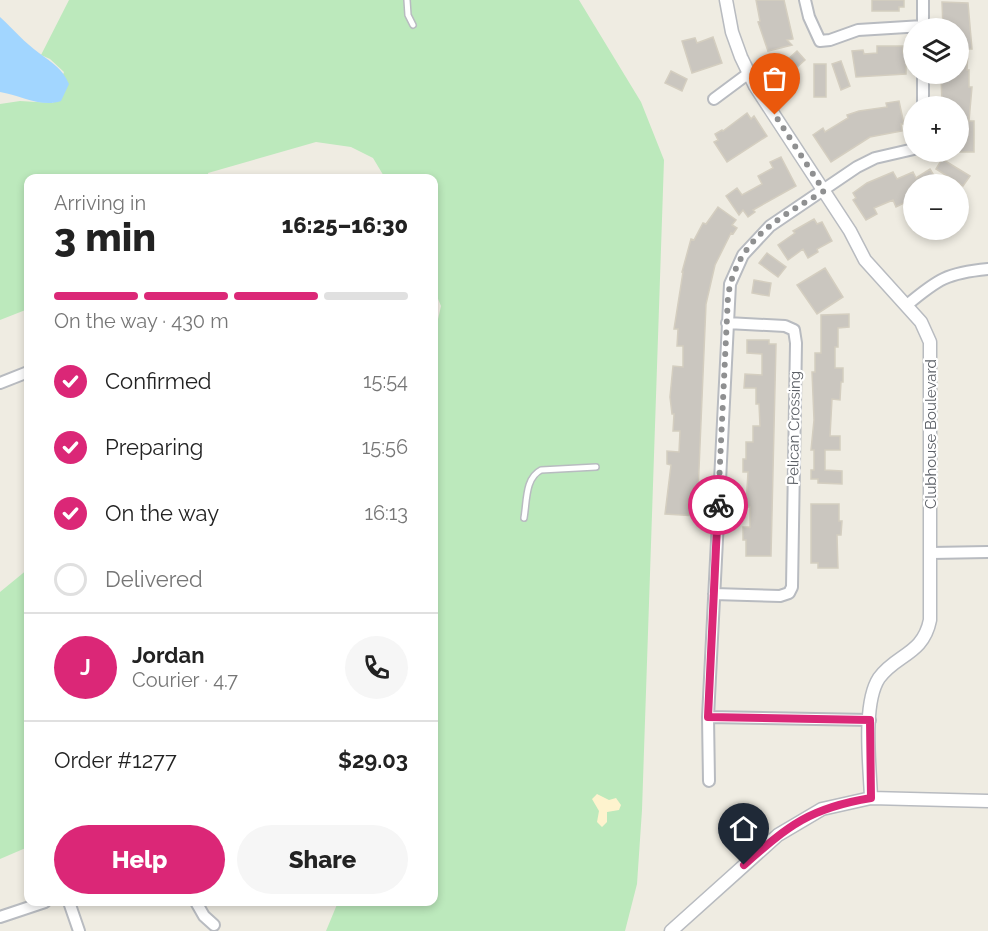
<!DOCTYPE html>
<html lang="en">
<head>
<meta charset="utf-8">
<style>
	:root { --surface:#fff; --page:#f6f6f6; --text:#222; --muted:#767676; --line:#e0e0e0; --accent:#db2777 }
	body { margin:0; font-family:Raleway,sans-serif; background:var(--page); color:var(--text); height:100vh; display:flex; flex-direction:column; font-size:22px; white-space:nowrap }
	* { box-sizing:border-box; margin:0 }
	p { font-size:20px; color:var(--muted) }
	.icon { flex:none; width:33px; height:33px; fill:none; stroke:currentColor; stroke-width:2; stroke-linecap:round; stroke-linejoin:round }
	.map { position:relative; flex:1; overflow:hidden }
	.panel { position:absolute; left:24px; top:174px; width:414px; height:732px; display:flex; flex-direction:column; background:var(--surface); border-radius:12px; box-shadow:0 3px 9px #0003 }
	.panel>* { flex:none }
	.controls { position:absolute; left:903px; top:18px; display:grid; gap:12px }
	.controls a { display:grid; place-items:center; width:66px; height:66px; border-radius:50%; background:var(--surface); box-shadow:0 3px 9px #0003; font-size:30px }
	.pin { position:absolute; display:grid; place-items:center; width:51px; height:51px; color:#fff; margin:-62px -26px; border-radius:50% 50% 50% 0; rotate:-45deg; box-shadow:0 0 6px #0007 }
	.pin .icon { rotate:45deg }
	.courier { position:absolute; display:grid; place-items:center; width:60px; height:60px; margin:-30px; border:4px solid #db2777; border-radius:50%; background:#fff; color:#222; box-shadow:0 2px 8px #0007 }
	.overview em { font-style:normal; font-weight:800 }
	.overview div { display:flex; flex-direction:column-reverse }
	.overview { display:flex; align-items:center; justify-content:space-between; height:102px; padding:0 30px }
	h1 { font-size:39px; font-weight:800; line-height:45px }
	.bar { display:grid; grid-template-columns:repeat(4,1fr); gap:9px 6px; align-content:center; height:72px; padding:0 30px }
	.bar i { height:8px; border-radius:4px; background:var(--line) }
	.bar .on { background:var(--accent) }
	.bar p { grid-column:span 4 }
	.line { display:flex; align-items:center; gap:15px; padding:0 30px; border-top:2px solid var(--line) }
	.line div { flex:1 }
	.round { display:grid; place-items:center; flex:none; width:63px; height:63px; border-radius:32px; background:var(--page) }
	ol { padding:0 30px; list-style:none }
	li { display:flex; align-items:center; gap:18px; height:66px }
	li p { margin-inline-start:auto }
	li .icon { padding:6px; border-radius:50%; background:var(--accent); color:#fff; stroke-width:4 }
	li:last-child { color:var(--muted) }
	li i { width:33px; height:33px; border:3px solid var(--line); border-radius:50% }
	.cta { display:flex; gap:12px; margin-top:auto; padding:12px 30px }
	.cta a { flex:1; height:69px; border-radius:36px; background:var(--accent); color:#fff; font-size:24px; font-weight:800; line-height:69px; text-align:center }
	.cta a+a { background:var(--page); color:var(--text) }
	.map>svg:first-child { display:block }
</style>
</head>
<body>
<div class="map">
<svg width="988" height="931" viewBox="0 0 988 931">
	<rect width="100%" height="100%" fill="#efece2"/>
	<path fill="#bce9bc" d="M69,0H579L641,102L664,160L642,810L637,884L625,931H326L338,902H434V337L441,306L434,289V178H385L373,158L351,147L316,142L208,173L209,178H28V309L0,320V104L20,101L53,103L64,72L50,59L41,55Z
		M28,569V847L0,859V592Z"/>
	<path fill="#fef3ce" d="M597,794L609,800L616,798L621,805L619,810L607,812V822L602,827L597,822L599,811L592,799Z"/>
	<path fill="#a2d6ff" d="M0,17C13,29 25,43 39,53C52,63 62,68 69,84L61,101C41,108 20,95 0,92Z"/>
	<path fill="#cac6bf" stroke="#d4cec0" stroke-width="1.5" d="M756,0H784L793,39L787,40L792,45L768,51L758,22L760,21Z
		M872,0H904V7H899V11H872Z
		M942,2L968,3L972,49H968L967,70H969V87H972L969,121H974V152H958V106H942L941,74H958V28H943Z
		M713,37L722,63L692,73L682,41L695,38L697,43Z
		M877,46H903V53H906V74L856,77L852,51L863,50L864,54L877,53Z
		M797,51L805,60L785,78L777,69Z
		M841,61L850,86L841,90L832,64Z
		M814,64H826V97H814Z
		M671,71L687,79L682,91L665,83Z
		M899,101L904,124H901L902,131L870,137L831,162L813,135L823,128L825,132L848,118L847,115L859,111L887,107L886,103Z
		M747,113L751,119L754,116L767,136L727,162L714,142L718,140L715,134L722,130L723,131Z
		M781,157L796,186L753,210L755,212L748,217L743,210L739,215L726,196L737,188L742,195L762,184L758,176L773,168L770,162Z
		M942,159L970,176L963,186L936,169Z
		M930,169L939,184H914V198L896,207L893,200L874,208L877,214L866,220L853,200L856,198L853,193L867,183L893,172L897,179L913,172L916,178Z
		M718,207L736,220L732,225L737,228L733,234L731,233L715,265L706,304L697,516L665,514L671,465L667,464V451L679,452L680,431H673L674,414H672L670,397L673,366L683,367V346H677L678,329H674L683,272H682L691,239L694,240L703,223L706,224Z
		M814,219L817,224L822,222L832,241L817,249L818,252L808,258L803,249L788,260L778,245L795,233L793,231Z
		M767,253L786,267L778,277L759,263Z
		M825,268L843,297L817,314L797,285Z
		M754,280L771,283L769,296L752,293Z
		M849,314V327L838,328V347H835V368H843V382H841L840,400L832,399L830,436H840V450H825V470L842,471V484L818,483V479H811V470H814V450H811L814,420L812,372H815V353H821V315Z
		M747,340H769V344H776L771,556H746V540H743V527H750V507H746L748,472H743V459H746V442H753V426H760L759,404H756V388H744L745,374L762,375V354L747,353Z
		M811,504H839V521H842L841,535H837L838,568H818V563H811Z"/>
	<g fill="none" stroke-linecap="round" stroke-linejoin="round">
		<defs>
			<path id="service" d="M407,0L408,15L413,25
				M524,518C527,501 525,478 541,470L596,467"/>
			<path id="minor" d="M805,0L809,17L820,41L830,40L858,30L923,26
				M923,28V0
				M714,99L749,73
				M923,106V74
				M907,305C938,279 947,273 988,269
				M0,383L28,372
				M931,553L988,552
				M714,594L780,596L789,593L792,587L796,343L794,330L785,326L727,323
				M708,717L870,720
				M709,781L708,717L730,284L743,255L770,226L857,167L875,158L914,149
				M69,902L79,931
				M196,902L204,916L214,925
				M0,917L45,902"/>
			<path id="tertiary" d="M726,0L732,32L741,57L755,86L850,231L865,260L921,322L930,342V620C923,655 896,654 879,678C862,704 870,767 871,798
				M671,931L778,835L822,809L871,798L988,801"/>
		</defs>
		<use href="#service" stroke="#b8bbc0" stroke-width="8"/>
		<use href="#minor" stroke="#b8bbc0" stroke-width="14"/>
		<use href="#tertiary" stroke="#b8bbc0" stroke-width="15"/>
		<use href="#service" stroke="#fff" stroke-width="5"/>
		<use href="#minor" stroke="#fff" stroke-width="10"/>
		<use href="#tertiary" stroke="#fff" stroke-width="12"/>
	</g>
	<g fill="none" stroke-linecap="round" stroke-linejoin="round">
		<path stroke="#8f9091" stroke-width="6" stroke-dasharray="0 10.8" d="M718,505L728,296C737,239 779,218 824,191L775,115"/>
		<path stroke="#db2777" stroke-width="8" d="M718,505L708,717L870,720L871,798C810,808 789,825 744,865"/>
	</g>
	<g text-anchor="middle" stroke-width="4.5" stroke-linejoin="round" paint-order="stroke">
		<g font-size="15" fill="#5b5f65" stroke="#fff">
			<text transform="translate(794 428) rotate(-89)" y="5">Pelican Crossing</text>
			<text transform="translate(931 434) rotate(-90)" y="5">Clubhouse Boulevard</text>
		</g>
	</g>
</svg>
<div class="controls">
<a><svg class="icon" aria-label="layers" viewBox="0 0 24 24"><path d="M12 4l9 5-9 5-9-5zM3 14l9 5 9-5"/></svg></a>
<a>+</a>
<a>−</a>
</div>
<div class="pin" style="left:775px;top:115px;background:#ea580c"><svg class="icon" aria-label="bag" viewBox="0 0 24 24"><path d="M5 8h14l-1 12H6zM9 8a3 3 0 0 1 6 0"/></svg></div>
<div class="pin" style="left:744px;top:865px;background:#1f2937"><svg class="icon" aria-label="home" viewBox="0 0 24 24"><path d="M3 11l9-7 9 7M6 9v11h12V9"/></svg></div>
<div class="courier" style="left:718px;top:505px"><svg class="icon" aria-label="bike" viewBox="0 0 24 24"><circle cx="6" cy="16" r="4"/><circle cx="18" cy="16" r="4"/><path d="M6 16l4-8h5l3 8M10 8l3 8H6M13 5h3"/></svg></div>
<section class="panel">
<div class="overview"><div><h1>3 min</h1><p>Arriving in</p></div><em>16:25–16:30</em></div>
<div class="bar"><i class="on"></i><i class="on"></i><i class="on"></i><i></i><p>On the way · 430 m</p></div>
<ol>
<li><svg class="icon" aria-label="check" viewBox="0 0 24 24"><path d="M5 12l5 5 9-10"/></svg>Confirmed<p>15:54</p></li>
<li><svg class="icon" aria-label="check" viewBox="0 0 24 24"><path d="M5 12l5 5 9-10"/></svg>Preparing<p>15:56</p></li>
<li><svg class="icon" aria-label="check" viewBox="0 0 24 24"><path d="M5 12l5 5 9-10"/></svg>On the way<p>16:13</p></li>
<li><i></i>Delivered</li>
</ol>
<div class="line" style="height:108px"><b class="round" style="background:var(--accent);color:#fff">J</b><div><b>Jordan</b><p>Courier · 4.7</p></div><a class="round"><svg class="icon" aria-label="phone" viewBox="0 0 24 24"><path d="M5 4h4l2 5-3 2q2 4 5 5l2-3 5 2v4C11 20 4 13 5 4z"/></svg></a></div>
<div class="line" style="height:78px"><div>Order #1277</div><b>$29.03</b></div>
<div class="cta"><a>Help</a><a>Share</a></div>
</section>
</div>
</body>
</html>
